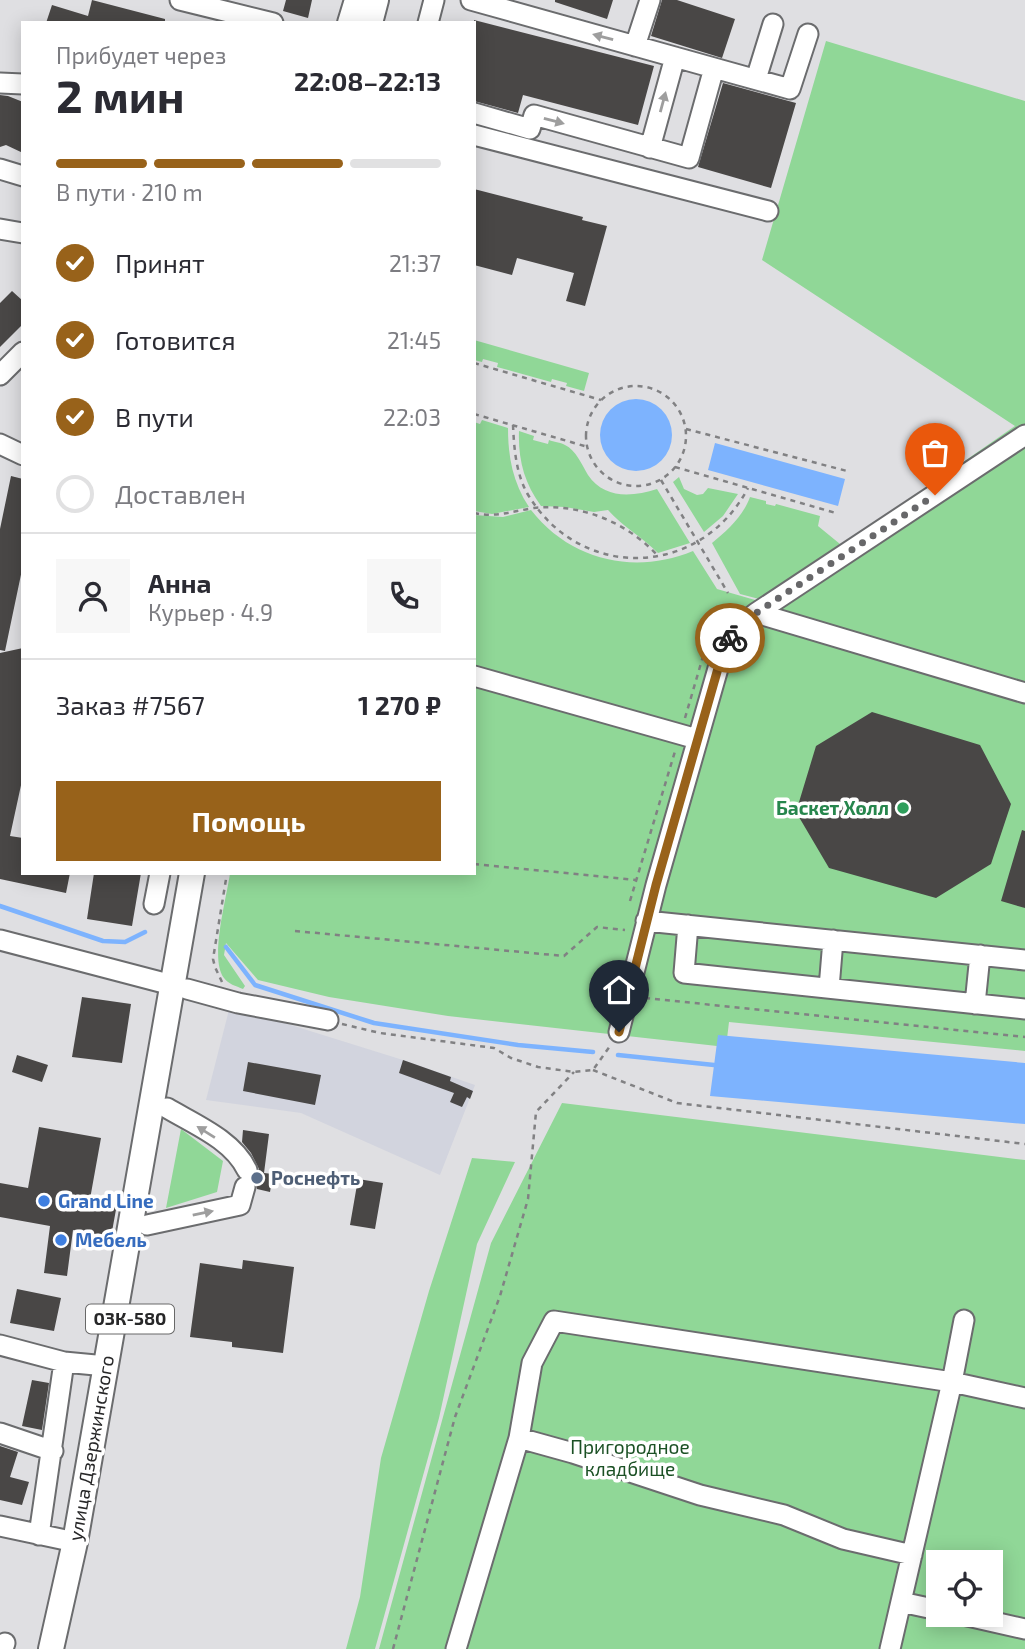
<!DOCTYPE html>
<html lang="ru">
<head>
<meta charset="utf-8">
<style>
	:root { --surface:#fff; --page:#f7f7f7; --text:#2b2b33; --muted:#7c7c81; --line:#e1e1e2; --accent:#98621a }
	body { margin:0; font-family:"Exo 2",sans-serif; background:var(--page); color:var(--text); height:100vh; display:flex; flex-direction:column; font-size:26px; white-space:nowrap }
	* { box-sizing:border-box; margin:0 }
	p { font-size:23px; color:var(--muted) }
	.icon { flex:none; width:38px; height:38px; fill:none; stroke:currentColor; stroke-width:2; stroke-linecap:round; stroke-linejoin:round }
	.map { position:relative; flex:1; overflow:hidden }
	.panel { position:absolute; left:21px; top:21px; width:455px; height:854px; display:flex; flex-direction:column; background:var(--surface); border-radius:0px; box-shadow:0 4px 18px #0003 }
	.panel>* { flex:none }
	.controls { position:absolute; left:926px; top:1550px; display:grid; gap:14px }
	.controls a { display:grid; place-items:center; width:77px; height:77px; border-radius:0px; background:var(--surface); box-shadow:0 4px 18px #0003; font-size:35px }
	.pin { position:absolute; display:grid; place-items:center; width:60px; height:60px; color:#fff; margin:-72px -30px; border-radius:50% 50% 50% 0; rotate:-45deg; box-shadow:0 0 7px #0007 }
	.pin .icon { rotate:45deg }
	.courier { position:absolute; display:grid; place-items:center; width:70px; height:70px; margin:-35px; border:5px solid #98621a; border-radius:50%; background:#fff; color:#222; box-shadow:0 2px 9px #0007 }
	.overview em { font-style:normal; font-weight:700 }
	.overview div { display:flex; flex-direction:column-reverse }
	.overview { display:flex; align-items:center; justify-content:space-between; height:119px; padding:0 35px }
	h1 { font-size:46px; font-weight:700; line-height:52px }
	.bar { display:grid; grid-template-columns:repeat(4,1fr); gap:10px 7px; align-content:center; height:84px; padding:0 35px }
	.bar i { height:9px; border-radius:5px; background:var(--line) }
	.bar .selected { background:var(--accent) }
	.bar p { grid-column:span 4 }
	.line { display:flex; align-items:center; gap:18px; padding:0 35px; border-top:2px solid var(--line) }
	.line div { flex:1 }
	.round { display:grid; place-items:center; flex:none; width:74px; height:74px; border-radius:0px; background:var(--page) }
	ol { padding:0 35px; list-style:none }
	li { display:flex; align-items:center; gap:21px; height:77px }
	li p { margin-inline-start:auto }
	li .icon { padding:7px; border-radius:50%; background:var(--accent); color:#fff; stroke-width:4 }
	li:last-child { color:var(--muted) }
	li i { width:38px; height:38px; border:4px solid var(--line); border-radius:50% }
	.primary-button { display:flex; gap:14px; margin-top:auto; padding:14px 35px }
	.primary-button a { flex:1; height:80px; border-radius:0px; background:var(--accent); color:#fff; font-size:28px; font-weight:700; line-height:80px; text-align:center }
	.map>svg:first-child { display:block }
</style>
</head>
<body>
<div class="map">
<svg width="1025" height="1649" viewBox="0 0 1025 1649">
	<rect width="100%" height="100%" fill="#dfdfe2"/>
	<path fill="#d2d4de" d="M230,1006L403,1060L475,1085L440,1175L301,1113L206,1100Z"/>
	<path fill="#90d797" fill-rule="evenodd" d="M826,41L1025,101V1051L729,1022L726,1047L448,1016L329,997L258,980L226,943L224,955L245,986L243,989C236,986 228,984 224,978C209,959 227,897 230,873H474V515L503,517L531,510C571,561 635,575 693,551L717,589L762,602L1015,426L762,260Z
		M474,340L589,373L584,391L566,386L567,383L552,379L551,382L497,367L498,363L483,359L482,362L474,360Z
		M482,420L508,428C508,457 513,483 529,507L492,514L474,511V422L480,424Z
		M519,431L534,436L533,440L548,444L549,440C554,442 560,442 565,445C576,450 582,465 588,475C604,499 632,497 657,489L690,543L658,553C642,537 622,526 608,510L594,512L565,507L541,506C524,483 518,459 519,431Z
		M679,477L684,489L697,495L703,494L708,488L738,494L723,516L704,532L673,482Z
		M750,497L766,501V504L775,506L776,504L820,516L818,526L840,544L763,600L740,594L712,543C728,530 743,516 750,497Z
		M562,1103L1025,1160V1649H379L491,1243ZM938,1563H990V1615H938Z
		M181,1129L223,1161L217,1192L166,1208Z
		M472,1158L515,1162L477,1244L439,1418L375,1649H346L360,1597L381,1458L429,1291Z"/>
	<path fill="#7db3fe" d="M600 435a36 36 0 1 1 72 0a36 36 0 1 1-72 0Z
		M715,443L845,479L838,506L708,470Z
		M718,1035L1025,1063V1124L710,1096Z"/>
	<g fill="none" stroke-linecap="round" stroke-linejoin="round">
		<path stroke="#7db3fe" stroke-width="4.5" d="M0,906L103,941L125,942L145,932
			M226,947L255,985L374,1023L518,1045L593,1052
			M618,1055L714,1065"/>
	</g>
	<path fill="#494746" d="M92,0L165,19V23H46L52,5L88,16Z
		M286,0H312L308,18L283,11Z
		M555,0H613L607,19L555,2Z
		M662,0H677L735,19L722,58L651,36Z
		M474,20L654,66L638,125L523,95L518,113L474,101Z
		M723,83L796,103L771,188L698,167Z
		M0,95L8,96L23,102V153L6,145L0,147Z
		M474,189L583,217L582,220L607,226L585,306L566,301L574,273L517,258L512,275L474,265Z
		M12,291L23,301V324L0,347V303Z
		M11,476L23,479V565L5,651L0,650V529Z
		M23,648V776L10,836L23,838V873H70L66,893L0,879V653Z
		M872,712L980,745L1011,804L991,864L936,898L829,868L796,812L816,746Z
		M1022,830L1025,831V908L1001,901Z
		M94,873H141L132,926L87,919Z
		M82,997L131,1004L122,1063L72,1057Z
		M17,1055L48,1065L42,1082L12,1072Z
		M403,1060L451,1077L450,1081L473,1091L470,1099L467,1097L462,1107L450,1102L454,1093L399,1073Z
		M248,1062L321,1075L315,1105L243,1091Z
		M39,1127L101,1138L90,1199L117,1204L111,1237L73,1230L67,1276L44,1273L50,1226L0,1217V1183L28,1188Z
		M243,1130L269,1134L264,1173L273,1174L270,1192L257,1189L254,1179L259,1169L251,1153L242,1142Z
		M358,1179L383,1183L375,1229L350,1225Z
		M243,1260L294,1267L283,1353L232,1347V1342L190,1337L200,1263L242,1269Z
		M17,1289L61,1298L54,1331L10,1323Z
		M32,1380L49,1383L42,1430L22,1426Z
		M0,1446L18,1452L10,1477L29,1482L22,1505L0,1500Z"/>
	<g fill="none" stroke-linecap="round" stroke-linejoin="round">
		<defs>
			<path id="minor" d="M180,0L273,23
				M471,0L714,68L689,158L534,115L530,129L474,113
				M428,23L434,0
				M635,46L650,0
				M714,68L790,89L808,34
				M756,79L773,24
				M0,83L23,84
				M474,135L768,211
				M650,148L675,57
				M0,169L23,176
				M0,229L23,233
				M0,375L23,352
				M0,444L23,455
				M756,613L1025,693
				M474,676L697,739
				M154,904L160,873
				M646,921L1025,960
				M688,925L684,973L1025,1009
				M0,940L172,985
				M829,988L833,940
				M187,989L238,1003L328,1020
				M975,1004L980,955
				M619,1032L656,885L725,644L742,624L756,613L1025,435
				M167,1108C194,1124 233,1140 247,1170
				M147,1225L240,1205L245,1187
				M964,1320L952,1382L1025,1398
				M0,1345L64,1362L39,1535
				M64,1362L106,1366
				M0,1433L53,1451
				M519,1438L573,1453L700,1495L784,1515L843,1539L912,1555
				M0,1526L75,1542
				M901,1602L938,1610
				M963,1615L1025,1629
				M3,1649L5,1643
				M456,1649L519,1438L532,1363L554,1321L952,1382L890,1649"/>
			<path id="major" d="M350,23L357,0
				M370,23L376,0
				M51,1649L75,1542L192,873"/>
		</defs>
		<use href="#minor" stroke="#6b6c6e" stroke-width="23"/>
		<use href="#major" stroke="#6b6c6e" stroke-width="28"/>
		<path stroke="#818183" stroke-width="2.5" stroke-dasharray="5 5" stroke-linecap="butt" d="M474,363L601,400
			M586 436a50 50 0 1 1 100 0a50 50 0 1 1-100 0Z
			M474,414L588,447
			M513,425C514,448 516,473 527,493C579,582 700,579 748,488
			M686,429L847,471
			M675,467L836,513
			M661,480L728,593
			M474,513C495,518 513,511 534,508C580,503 627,522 658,556
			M685,718L704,653
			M474,864L636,880
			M630,901L676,748
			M295,931L564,956L597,927L625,930
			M222,982L215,967L213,959L227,873
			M645,998L1025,1037
			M342,1024L380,1033L494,1048L511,1058L538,1067L574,1072L593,1070L610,1046
			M593,1070L677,1103L1025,1144
			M393,1649L455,1417L500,1296L528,1199L536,1112L574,1072"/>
		<use href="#minor" stroke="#fff" stroke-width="19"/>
		<use href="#major" stroke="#fff" stroke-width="24"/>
	</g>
	<defs><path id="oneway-solid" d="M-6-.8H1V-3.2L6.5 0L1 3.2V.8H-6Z" transform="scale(1.75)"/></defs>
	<g fill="#9e9e9e">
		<use href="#oneway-solid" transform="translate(603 37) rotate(-165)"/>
		<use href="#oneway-solid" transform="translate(663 102) rotate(-75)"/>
		<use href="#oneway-solid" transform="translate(554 121) rotate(15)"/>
		<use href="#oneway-solid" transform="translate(206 1132) rotate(-148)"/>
		<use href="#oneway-solid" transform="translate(203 1213) rotate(-12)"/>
	</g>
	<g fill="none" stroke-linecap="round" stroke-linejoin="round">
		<path stroke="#676769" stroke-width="7" stroke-dasharray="0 12.6" d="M730,638L742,624L756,613L935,495"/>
		<path stroke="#98621a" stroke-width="9" d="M619,1032L656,885L725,644L730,638"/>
	</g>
	<circle fill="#2e9e5b" stroke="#fff" stroke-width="2.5" cx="903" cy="808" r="7"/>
	<circle fill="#5c6f8a" stroke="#fff" stroke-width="2.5" cx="257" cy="1178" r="7"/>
	<g fill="#3f7fe0" stroke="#fff" stroke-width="2.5">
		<circle cx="44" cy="1201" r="7"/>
		<circle cx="61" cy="1240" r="7"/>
	</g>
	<g text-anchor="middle" stroke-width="7" stroke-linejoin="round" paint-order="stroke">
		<rect fill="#fff" stroke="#686868" stroke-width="2" x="86" y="1304.5" width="88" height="29" rx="5"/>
		<g font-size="18" font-weight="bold" fill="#272728">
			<text x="130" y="1325">03К-580</text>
		</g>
		<g font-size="19" font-weight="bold" fill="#27864d" stroke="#fff" text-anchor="end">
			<text x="889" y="815">Баскет Холл</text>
		</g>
		<g font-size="19" font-weight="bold" fill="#4e5e75" stroke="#fff" text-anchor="start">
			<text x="271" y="1185">Роснефть</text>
		</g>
		<g font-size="19" font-weight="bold" fill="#366cbe" stroke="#fff" text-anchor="start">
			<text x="58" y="1208">Grand Line</text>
			<text x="75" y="1247">Мебель</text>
		</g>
		<g font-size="19" fill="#1b5024" stroke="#fff">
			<text x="630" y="1454">Пригородное<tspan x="630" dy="22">кладбище</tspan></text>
		</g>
		<g font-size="19" fill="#272728" stroke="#fff">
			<text transform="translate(91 1448) rotate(-80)" y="7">улица Дзержинского</text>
		</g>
	</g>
</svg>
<div class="controls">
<a><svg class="icon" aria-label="locate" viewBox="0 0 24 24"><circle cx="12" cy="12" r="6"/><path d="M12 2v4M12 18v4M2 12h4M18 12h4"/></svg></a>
</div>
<div class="pin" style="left:935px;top:495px;background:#ea580c"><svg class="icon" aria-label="bag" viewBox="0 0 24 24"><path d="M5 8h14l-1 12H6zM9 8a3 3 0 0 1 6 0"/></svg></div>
<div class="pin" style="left:619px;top:1032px;background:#1f2937"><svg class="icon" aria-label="home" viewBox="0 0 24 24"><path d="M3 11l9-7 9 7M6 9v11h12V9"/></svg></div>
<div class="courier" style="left:730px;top:638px"><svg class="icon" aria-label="bike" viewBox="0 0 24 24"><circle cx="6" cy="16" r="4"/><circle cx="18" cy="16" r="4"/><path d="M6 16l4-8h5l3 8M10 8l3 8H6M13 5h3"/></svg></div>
<section class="panel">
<div class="overview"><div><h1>2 мин</h1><p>Прибудет через</p></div><em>22:08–22:13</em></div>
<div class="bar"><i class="selected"></i><i class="selected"></i><i class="selected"></i><i></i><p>В пути · 210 m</p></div>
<ol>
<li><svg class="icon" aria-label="check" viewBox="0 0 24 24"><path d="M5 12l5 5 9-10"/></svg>Принят<p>21:37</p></li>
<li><svg class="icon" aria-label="check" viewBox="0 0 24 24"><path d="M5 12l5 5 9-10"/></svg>Готовится<p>21:45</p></li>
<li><svg class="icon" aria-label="check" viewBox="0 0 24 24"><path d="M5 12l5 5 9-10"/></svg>В пути<p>22:03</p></li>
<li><i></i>Доставлен</li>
</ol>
<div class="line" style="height:126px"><a class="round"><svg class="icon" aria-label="person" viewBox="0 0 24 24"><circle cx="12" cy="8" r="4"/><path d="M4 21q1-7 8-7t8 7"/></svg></a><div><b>Анна</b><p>Курьер · 4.9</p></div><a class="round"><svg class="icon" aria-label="phone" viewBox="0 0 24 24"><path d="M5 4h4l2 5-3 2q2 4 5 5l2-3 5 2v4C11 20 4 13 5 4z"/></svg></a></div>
<div class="line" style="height:91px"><div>Заказ #7567</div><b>1 270 ₽</b></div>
<div class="primary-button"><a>Помощь</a></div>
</section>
</div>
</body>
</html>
